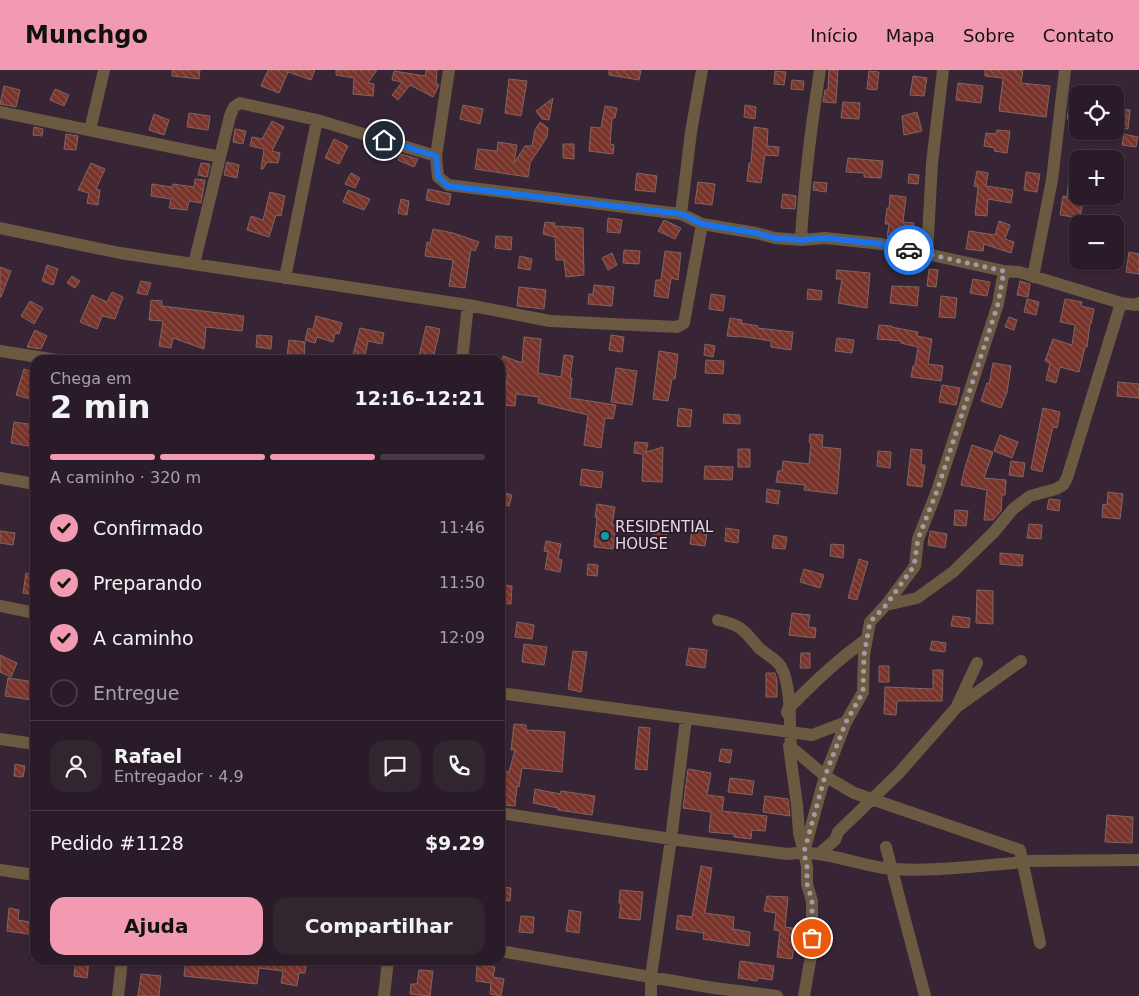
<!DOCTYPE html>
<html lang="pt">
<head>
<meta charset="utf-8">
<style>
	:root { --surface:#291c28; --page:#312530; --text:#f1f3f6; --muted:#a5a1a8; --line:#453a45; --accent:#f19ab2 }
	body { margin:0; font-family:"DejaVu Sans",sans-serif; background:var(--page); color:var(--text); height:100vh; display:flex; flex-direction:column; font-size:19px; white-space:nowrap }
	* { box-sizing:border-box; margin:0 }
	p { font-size:16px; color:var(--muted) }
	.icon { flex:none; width:28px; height:28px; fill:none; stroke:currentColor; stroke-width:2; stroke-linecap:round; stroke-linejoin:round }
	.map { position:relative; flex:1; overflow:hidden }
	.details { position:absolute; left:30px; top:285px; width:475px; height:610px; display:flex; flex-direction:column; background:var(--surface); border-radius:15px; box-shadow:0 1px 4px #0004,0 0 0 1px var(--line) }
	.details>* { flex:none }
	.buttons { position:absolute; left:1069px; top:15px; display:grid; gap:10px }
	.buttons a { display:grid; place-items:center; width:55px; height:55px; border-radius:10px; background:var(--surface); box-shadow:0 1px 4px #0004,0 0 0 1px var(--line); font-size:25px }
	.pin { position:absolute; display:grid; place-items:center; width:42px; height:42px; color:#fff; margin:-21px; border:2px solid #fff; border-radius:50%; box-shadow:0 1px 5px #0007 }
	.courier { position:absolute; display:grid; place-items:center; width:50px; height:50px; margin:-25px; border:4px solid #1a73e8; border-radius:50%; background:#fff; color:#222; box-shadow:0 1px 6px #0007 }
	.overview em { font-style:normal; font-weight:700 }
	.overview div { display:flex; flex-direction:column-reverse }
	.overview { display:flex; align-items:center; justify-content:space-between; height:85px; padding:0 20px }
	h1 { font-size:32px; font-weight:700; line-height:38px }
	.bar { display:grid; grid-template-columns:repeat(4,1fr); gap:8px 5px; align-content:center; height:60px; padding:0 20px }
	.bar i { height:6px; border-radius:4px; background:var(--line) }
	.bar .on { background:var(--accent) }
	.bar p { grid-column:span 4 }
	.line { display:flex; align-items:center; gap:12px; padding:0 20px; border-top:1px solid var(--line) }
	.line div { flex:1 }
	.round { display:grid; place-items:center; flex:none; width:52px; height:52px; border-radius:15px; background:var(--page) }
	ol { padding:0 20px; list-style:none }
	li { display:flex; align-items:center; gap:15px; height:55px }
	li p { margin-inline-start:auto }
	li .icon { padding:5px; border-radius:50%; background:var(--accent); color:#111; stroke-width:4 }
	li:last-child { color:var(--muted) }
	li i { width:28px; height:28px; border:2px solid var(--line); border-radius:50% }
	.cta { display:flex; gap:10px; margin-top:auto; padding:10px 20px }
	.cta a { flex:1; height:58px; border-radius:15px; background:var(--accent); color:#111; font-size:20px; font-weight:700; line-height:58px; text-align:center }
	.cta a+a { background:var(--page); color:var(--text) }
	header { display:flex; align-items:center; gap:30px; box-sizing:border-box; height:70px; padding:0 25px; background:var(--accent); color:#111 }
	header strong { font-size:24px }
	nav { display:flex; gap:28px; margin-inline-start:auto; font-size:18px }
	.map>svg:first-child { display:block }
</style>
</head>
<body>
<header>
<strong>Munchgo</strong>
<nav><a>Início</a><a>Mapa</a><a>Sobre</a><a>Contato</a></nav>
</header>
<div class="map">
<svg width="1139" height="926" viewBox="0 0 1139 926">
	<defs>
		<pattern id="building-back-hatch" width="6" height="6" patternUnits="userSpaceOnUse" patternTransform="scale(1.25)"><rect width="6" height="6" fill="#78342b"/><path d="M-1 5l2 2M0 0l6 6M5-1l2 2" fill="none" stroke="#8b5149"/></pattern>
	</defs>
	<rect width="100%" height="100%" fill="#372535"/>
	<path fill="url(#building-back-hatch)" stroke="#826560" d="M172,0H200L199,9L172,6Z
		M268,0H315L311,10L288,2L279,23L261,16Z
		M336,0H377L368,13L374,14L373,26L353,24L354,8L336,5Z
		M426,0H437L436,13L439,15L433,27L410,15L398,30L392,25L402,12L392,10L394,1L425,6Z
		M609,0H641L639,10L609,5Z
		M829,0H838L836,33L823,32L825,20H828Z
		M985,0H1023L1021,13L1050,16L1046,47L999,41L1003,8L985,6Z
		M775,1L786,2L784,15L774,14Z
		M869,1L879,2L877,20L867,19Z
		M913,6L927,8L924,26L910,25Z
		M509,9L527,11L521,46L505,43Z
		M792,10L804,11L803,20L791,19Z
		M958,13L983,16L981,33L956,30Z
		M4,16L20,20L16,37L0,34Z
		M55,19L69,25L64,36L50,30Z
		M553,28L549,50L542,49L536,41Z
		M1070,30L1078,31V50L1067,49Z
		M843,32L860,33L859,49L841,48Z
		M463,35L483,39L480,54L460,49Z
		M745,35L756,37L755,49L744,47Z
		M605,36L617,38L615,48H612L610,74L614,75L613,84L589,81L591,57L601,58Z
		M1119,39L1130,40L1128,59L1117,57Z
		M917,42L922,61L904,65L902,46Z
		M189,43L210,46L208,60L187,57Z
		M154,44L169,50L164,65L149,60Z
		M272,51L284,57L272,81L280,83L278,93L267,92L263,99H261L264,79L250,76L252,67L262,69Z
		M540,52L548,58L547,67L530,93L528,107L475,99L478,79L497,81L498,72L517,75L514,93L525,76H532L535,60Z
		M34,57L43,59L42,66L33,65Z
		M754,57L768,59L767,76L779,77L778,86L765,85L761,113L747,111L749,93H751Z
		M235,59L246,61L243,74L233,72Z
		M997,60L1010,61L1007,83L994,81L995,78L984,76L986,63L996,64Z
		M66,64L78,66L76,80L64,79Z
		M1124,64L1138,67L1136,77L1122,75Z
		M334,69L348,76L339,94L325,88Z
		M563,74H574V89L563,88Z
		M1092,79L1123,84L1122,89H1091Z
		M401,84L418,89L414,97L398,90Z
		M1071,86L1078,87V128L1083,129L1080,148L1060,145L1063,126L1067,127Z
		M848,88L883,91L881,108L864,107V103L846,102Z
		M227,92L239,95L237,108L224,105Z
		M91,93L105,99L96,119L100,120L98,135L87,133L89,123L78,120Z
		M201,93L210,94L207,107L198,105Z
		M977,101L988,103L986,116L1013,120L1011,133L988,129L987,146L975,145L978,117L974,116Z
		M1026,102L1040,104L1037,122L1024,120Z
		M351,103L360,108L355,118L345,114Z
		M637,103L657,106L655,122L635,120Z
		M909,104L919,105L918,114L908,113Z
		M195,109L205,110L201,133L189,131L187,140L169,138L171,129L151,126L152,114L172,117L173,114L194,117Z
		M698,112L715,114L712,135L695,133Z
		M814,112L827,113L826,122L813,120Z
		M428,119L451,124L449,135L426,130Z
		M348,120L370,129L364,140L343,132Z
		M270,122L285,126L281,146L276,145L269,167L247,160L251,146L263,150Z
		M783,124L796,126L795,139L781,138Z
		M890,125L906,127L903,152L914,153L912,170L887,167L889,154H885L887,138H889Z
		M401,129L409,131L407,145L398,143Z
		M608,148L622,150L620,163L607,162Z
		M664,150L681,158L675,169L658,161Z
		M999,151L1010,155L1005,169L1014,172L1011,183L984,174L983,181L966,179L969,161L995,165Z
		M545,152L555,153L554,156L583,158L584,205L566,207L564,190H556L555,167L543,164Z
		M433,159L453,163L479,172L475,181L471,179L465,218L449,216L453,190L425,186L427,172L430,173Z
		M496,166L512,167L511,180L495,178Z
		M624,180L640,181L639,194L623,193Z
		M665,181L681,183L678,210L671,208L668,228L654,226L656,210H661Z
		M1129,182L1139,184V204L1126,202Z
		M612,183L617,195L608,200L602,188Z
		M520,186L532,189L530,200L518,198Z
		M47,195L58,199L53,215L42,211Z
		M0,197L11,201L1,227H0Z
		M929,199L938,200L936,217L927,216Z
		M837,200L870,203L867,238L838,233L842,209H836Z
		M72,206L80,211L75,218L67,213Z
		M973,209L990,212L987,226L970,223Z
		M141,211L151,213L147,225L137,223Z
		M1020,211L1030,214L1028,227L1017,225Z
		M594,215L614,217L612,236L588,234L589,224H593Z
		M892,216L919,217L917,236L890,233Z
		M519,217L546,220L544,239L517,236Z
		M808,219L822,221L821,230L807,229Z
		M112,222L123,227L115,249L102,246L97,259L80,252L92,225L107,232Z
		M711,224L725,226L723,241L709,239Z
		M941,226L957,228L955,248L939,247Z
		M1027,229L1039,232L1036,245L1024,242Z
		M1065,229L1082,232L1081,236L1094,239L1091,254H1090L1087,277H1085L1079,302L1060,297L1056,313L1046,310L1050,293L1045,291L1053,269L1072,275L1075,255L1060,252Z
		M151,230L162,231V236L244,246L242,261L206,257L204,279L173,268L171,278L159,276L163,251L149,250Z
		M30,231L43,238L34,254L21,246Z
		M316,246L342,253L339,264L335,263L333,272L317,267L315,273L305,270L308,258L313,260Z
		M1009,247L1017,250L1014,260L1005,257Z
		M730,248L742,250L741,253L758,256L757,258L793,262L791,280L771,277V271L739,266V267L727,266Z
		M879,255L892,256L891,257L918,262L917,266L932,269L928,294L943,296L941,311L911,307L913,296H915L918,277L901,273V271L877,269Z
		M426,256L440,259L433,289L419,286Z
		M360,258L384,263L382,274L368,271L364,290H354L353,285Z
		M35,260L47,266L41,279L27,277Z
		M257,265L272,266L271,279L256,277Z
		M611,265L624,267L622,282L609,280Z
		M524,267L541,269L538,303L561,307L564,285L573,286L570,308H572L570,328L616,335L613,349L605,348L601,378L584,375L588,345L538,333L539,327L516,324L515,336L503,335L508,302L500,299V297L503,286L522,293Z
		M837,268L854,270L852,283L835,281Z
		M289,270L305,272L304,288L287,286Z
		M705,274L715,276L713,287L704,285Z
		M659,281L678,284L675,309H672L668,331L653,329Z
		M706,290L724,291L723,304L705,303Z
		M993,293L1011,296L1007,322L1001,338L981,331L987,313L989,314Z
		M616,298L637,301L632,335L611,332Z
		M24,299L35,303V312L30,329L16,325Z
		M1118,312L1139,314V328L1117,326Z
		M942,315L960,318L956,335L939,332Z
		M679,338L692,340L690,357L677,356Z
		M1043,338L1060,342L1057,358L1053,357L1042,402L1031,399Z
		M724,344L740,345V354L723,353Z
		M14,352L35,355V377L11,373Z
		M810,364L823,365L822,377L841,379L837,424L804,420L805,415L776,412L778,401H782L783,391L809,394L811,373L809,372Z
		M1000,365L1018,372L1012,388L994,381Z
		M635,372L648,373L646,382L663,377L662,412L642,411L643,384L634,383Z
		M972,375L993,382L984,408L1006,410L1005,425H1002L1001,441L993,450H984L987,420L961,415L964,401Z
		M738,379H750V397H738Z
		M911,379L922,380L921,395H925L922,417L907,415Z
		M878,381L891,382L890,398L877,396Z
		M1011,391L1025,393L1023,407L1009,405Z
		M705,396L733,397L732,410L704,409Z
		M582,399L603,402L601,418L580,415Z
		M767,419L780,421L778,434L766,432Z
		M502,422L512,425L509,436L500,434Z
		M1108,422L1123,424L1120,449L1102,447L1103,434L1107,435Z
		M1049,429L1060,430L1059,441L1047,439Z
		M597,434L615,437L612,455H616L613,479L594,477L597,447H595Z
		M955,440L968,441L966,456L954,455Z
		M1029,454L1042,455L1041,469L1027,468Z
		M726,458L739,460L738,473L725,471Z
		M654,459L667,460L666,472L653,471Z
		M692,460L707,462L705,476L690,474Z
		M0,461L15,463L13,475L0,473Z
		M930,461L947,464L945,478L928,475Z
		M774,465L787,467L785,479L772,478Z
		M546,471L561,474L558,489L562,490L560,502L545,499L548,482L544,481Z
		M831,474L844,475L843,488L830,486Z
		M1000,483L1023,485L1022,496L1000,494Z
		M859,489L868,492L857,530L848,528Z
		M588,494L598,495L597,506L587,505Z
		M804,499L824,505L820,518L800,512Z
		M26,503L35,504V525L23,523Z
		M500,514L512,516L511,534L500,533Z
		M977,520L993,521V554L976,553Z
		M792,543L810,545L808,557L816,558L815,568L789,565Z
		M953,546L970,548L969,558L951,556Z
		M517,552L534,555L532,569L515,567Z
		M932,571L946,573L945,582L930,580Z
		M524,574L547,577L544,595L522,592Z
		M689,578L707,580L705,598L686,595Z
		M573,581L587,582L581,622L568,619Z
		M801,583H810V598H800Z
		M0,585L17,593L11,607L0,602Z
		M879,596H889V612H879Z
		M933,600H943L942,631H897L896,645L884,644L885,617L933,619Z
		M766,603H775L777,610V627H766Z
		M8,608L35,612L32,630L5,626Z
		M514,654L526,655V660L565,662L562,702L522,698L519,717L517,716L515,736L500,735L501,701L509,702L515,680H511Z
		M639,657L650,658L647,700L635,699Z
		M721,679L732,680L730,693L719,691Z
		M15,694L25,696L23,707L14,706Z
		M688,699L711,703L707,725L724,727L722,741L767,746L765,761L752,760L751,769L734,767V764L709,762L711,742L683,738Z
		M730,708L754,711L752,725L728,722Z
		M535,719L560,724L561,721L595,726L592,745L558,740V738L533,733Z
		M765,726L788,729L790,746L763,742Z
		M1107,745L1133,747L1132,773L1105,772Z
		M701,796L712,798L705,843L734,847L733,859L750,862L749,876L703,869L704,863L676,859L678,845L692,847Z
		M500,817L511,818L510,831L500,830Z
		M620,820L643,822L640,850L619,848L621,833H619Z
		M767,826L788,827L785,857L800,859L799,868H795L792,889L777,887L780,861L774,860L776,843L764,841Z
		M9,838L19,840L18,850L35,853V865L7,861Z
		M569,840L581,842L579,863L566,861Z
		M521,846L534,847L533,863L519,862Z
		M76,890H89L87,908L74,906Z
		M186,890H221L220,893L238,896L239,890H307L305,903H299L297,916L281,913L283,901L259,898L257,914L184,906Z
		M740,891L774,896L772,910L758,908L757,911L738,908Z
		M477,895L495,897L493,907L504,909L501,926L490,924L491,913L476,911Z
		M419,900L433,901L430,926L410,924L411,914H417Z
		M141,904L161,906L159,926H138Z"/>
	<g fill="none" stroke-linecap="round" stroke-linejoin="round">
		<path stroke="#6c5941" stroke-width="12" d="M449,0L436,86L438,107L448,115L681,144L702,154L756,163L775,168L801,170L825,168L882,174L1004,201L1019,202L1121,233L1136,235L1139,233
			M0,42L220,87
			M90,60L104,0
			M681,144L691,62L702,0
			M0,158L120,183L468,235L550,251L677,257L684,253L702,154
			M801,170C804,112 811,57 820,0
			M927,184L932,93L943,0
			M194,194L230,46L234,37L240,33L317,50L436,86
			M1033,207L1052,110L1065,0
			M285,208L317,50
			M0,281L57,290
			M462,290L468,235
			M0,408L35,414
			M886,535L917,528L953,502L994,462L1013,439L1030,426L1056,419L1063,415L1067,408L1121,233
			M0,536L35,543
			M718,550C741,555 744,560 758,577C765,584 777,589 781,597C792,616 789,655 791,677L825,706L854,723L1020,780L1040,873
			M500,623L812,665L846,652
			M958,636L1021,591
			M787,643L788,639C813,613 838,589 867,569
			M0,669L35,674
			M789,676L797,735L799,763L804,782
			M500,743L671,769L787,784C824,779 849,793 884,798C925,803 973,796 1014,793L1024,791L1139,790
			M886,777L925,926
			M820,783L835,770L838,762L899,703L956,638L977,593
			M0,800L35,805
			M500,881L714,918L777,926
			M118,926L122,890
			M384,926L388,890
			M651,926V906L671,769L686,649
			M804,926L812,880V831L807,814V797L804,782L825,706L846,652L863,622L864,585L870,552L886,535L915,496L918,469L937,421L998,234L1004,201"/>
	</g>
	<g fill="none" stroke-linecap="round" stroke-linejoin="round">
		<path stroke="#a698a5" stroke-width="5" stroke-dasharray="0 9" d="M812,868V830L807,814V797L804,782L825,706L846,652L863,622L864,585L870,552L886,535L914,496L918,469L937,421L998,234L1004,201L909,180"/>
		<path stroke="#1a73e8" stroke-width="6" d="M384,70L436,86L438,107L448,116L682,144L702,154L756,163L775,168L802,170L825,168L882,174L909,180"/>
	</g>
	<circle fill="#0f9aa8" stroke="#2c1b2b" stroke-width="2" cx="605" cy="466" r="5"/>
	<g text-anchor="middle" stroke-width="4" stroke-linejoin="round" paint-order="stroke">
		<g font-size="15" fill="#e2d6e1" stroke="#2c1b2b" text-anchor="start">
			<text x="615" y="462">RESIDENTIAL<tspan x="615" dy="17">HOUSE</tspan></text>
		</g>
	</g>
</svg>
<div class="buttons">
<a><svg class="icon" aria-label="locate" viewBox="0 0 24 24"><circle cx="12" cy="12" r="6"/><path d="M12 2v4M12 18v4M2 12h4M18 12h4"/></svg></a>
<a>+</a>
<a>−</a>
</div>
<div class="pin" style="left:812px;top:868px;background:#ea580c"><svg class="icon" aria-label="bag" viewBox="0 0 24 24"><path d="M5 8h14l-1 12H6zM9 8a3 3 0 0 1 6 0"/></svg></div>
<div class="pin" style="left:384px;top:70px;background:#1f2937"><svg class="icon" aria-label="home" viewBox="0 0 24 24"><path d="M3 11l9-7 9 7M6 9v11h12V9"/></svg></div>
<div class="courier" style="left:909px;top:180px"><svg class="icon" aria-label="car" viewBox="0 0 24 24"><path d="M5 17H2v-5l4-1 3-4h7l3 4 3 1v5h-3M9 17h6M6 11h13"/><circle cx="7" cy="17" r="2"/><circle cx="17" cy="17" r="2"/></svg></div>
<section class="details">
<div class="overview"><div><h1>2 min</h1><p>Chega em</p></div><em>12:16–12:21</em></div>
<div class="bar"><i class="on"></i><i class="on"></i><i class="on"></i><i></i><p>A caminho · 320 m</p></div>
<ol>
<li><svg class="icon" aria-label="check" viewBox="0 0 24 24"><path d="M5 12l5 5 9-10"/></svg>Confirmado<p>11:46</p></li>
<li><svg class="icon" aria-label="check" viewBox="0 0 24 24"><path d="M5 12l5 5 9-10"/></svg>Preparando<p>11:50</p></li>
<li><svg class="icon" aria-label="check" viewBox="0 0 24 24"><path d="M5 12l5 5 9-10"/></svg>A caminho<p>12:09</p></li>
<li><i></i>Entregue</li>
</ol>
<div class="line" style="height:90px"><a class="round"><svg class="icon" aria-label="person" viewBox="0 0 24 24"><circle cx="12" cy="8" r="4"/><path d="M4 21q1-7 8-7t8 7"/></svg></a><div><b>Rafael</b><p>Entregador · 4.9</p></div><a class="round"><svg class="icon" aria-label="chat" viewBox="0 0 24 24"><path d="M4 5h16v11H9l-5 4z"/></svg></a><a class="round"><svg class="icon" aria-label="phone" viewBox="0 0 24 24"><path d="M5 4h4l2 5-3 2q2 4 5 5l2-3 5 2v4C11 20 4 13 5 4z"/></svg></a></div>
<div class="line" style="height:65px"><div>Pedido #1128</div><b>$9.29</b></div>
<div class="cta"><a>Ajuda</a><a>Compartilhar</a></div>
</section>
</div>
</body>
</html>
